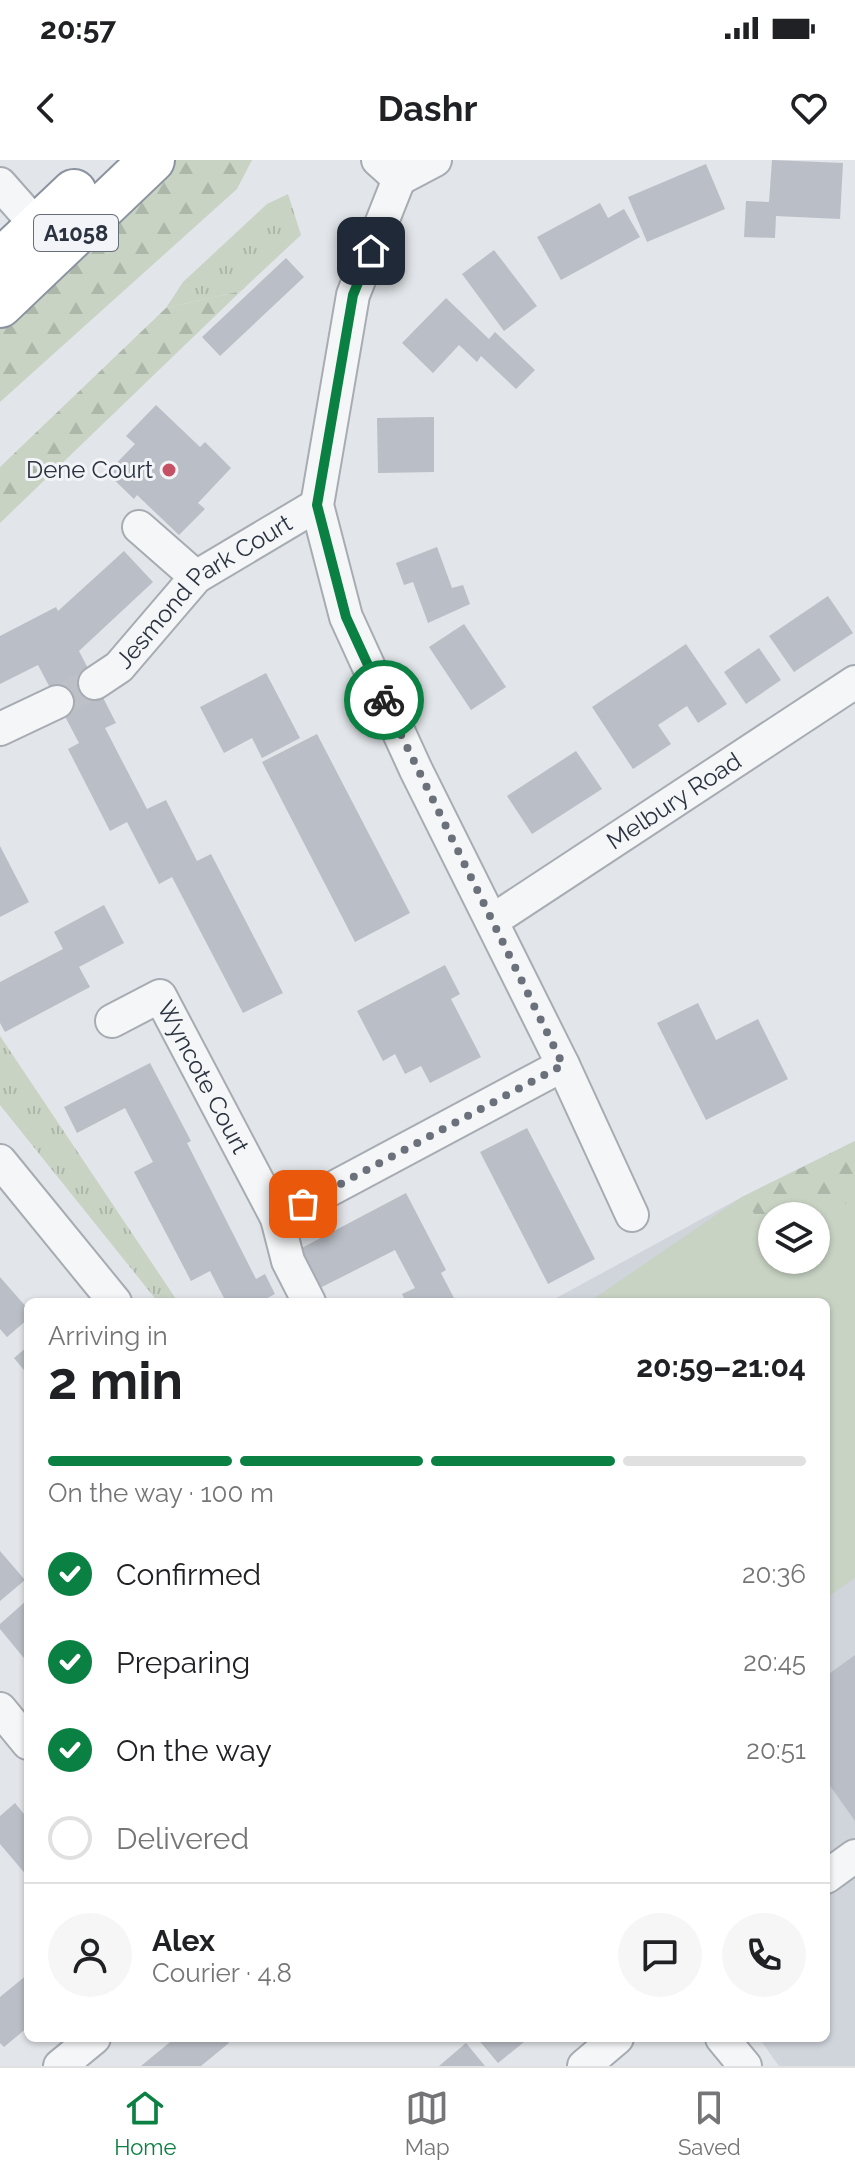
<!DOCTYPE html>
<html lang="en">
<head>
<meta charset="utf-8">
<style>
	:root { --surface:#fff; --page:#f6f6f6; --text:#202124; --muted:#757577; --line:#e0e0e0; --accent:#0b8043 }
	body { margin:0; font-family:Raleway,sans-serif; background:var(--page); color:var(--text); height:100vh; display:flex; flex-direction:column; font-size:30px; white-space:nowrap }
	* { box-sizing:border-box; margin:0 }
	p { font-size:26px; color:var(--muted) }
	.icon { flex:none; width:44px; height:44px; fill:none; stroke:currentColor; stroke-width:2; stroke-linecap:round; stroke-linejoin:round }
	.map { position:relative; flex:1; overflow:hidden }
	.panel { position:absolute; left:24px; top:1138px; width:806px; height:744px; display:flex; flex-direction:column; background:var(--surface); border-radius:12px; box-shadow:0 2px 6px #0004 }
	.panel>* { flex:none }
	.buttons { position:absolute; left:758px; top:1042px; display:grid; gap:16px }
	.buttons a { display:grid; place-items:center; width:72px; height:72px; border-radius:50%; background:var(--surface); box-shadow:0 2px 6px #0004; font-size:40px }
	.pin { position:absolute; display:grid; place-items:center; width:68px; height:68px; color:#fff; margin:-34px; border-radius:16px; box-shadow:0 4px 12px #0006 }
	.courier { position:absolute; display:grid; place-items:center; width:80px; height:80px; margin:-40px; border:6px solid #0b8043; border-radius:50%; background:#fff; color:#222; box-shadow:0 2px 10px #0007 }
	.summary em { font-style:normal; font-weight:700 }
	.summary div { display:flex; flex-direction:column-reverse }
	.summary { display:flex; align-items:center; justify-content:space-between; height:136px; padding:0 24px }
	h1 { font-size:52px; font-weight:700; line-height:60px }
	.bar { display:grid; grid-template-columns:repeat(4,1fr); gap:12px 8px; align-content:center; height:96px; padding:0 24px }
	.bar i { height:10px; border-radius:6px; background:var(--line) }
	.bar .active { background:var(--accent) }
	.bar p { grid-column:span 4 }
	.line { display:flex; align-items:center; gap:20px; padding:0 24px; border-top:2px solid var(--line) }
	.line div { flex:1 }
	.round { display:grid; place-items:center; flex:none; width:84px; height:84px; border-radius:42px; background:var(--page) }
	ol { padding:0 24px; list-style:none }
	li { display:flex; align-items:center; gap:24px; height:88px }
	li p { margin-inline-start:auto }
	li .icon { padding:8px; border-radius:50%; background:var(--accent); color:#fff; stroke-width:4 }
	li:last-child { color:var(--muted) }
	li i { width:44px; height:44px; border:4px solid var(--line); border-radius:50% }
	.status { display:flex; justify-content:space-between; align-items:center; height:56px; padding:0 40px; background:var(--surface); direction:ltr }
	.status svg { height:22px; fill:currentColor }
	header { display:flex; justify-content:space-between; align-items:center; height:104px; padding:0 24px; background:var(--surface); font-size:36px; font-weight:700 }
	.tabs { display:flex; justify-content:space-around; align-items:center; height:112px; border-top:2px solid var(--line); background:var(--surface); font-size:22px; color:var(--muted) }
	.tabs a { display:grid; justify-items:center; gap:4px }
	.tabs .active { color:var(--accent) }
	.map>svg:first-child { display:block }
</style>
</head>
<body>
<div class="status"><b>20:57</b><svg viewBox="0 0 49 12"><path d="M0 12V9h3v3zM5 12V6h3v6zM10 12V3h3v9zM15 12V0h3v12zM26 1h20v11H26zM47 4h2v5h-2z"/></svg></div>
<header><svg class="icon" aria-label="back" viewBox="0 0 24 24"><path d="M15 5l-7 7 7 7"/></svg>Dashr<svg class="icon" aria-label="heart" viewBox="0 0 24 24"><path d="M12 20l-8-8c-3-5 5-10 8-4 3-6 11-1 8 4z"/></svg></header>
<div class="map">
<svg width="855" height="1906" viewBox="0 0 855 1906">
	<defs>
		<pattern id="grass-tufts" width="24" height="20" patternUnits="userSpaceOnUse" patternTransform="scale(2)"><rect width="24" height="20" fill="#c8d3c4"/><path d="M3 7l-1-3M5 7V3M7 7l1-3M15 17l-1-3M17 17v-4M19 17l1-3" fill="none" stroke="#acb6a9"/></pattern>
		<pattern id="forest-firs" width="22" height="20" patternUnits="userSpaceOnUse" patternTransform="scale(2)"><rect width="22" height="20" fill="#c8d3c4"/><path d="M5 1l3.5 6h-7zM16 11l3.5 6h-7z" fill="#acb6a9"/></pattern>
	</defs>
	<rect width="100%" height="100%" fill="#e2e5e9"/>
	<path fill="#d0d4db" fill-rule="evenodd" d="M855,981V1906H779L759,1878H826V1142H549L742,1037ZM772,1056H816V1100H772Z"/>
	<path fill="url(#grass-tufts)" d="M288,34L301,75L241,131L166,148L183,122L267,44Z
		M0,876L178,1142H158L0,945Z"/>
	<path fill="url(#forest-firs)" d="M174,0H252L237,29L0,242V168Z
		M241,131L0,363V307L166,148Z
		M855,981V1037L816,1065V1056H772V1079L742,1037Z"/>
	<path fill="#c8d3c4" d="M742,1037L772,1079V1100H816V1065L855,1037V1418L826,1438V1142H589Z"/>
	<path fill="#babec6" d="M772,0L843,3L840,59L776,56L775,78L744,77L746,41L769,42Z
		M706,4L725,49L647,82L628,37Z
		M600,43L608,58L624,49L640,77L561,120L537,77Z
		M494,90L537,146L504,171L462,114Z
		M286,98L304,117L220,196L202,177Z
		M446,138L489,179L495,172L535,210L516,229L481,196L477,202L459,185L433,213L402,183Z
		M156,245L200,287L205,282L231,308L198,343L205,349L179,375L137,335L134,339L107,313L135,284L126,276Z
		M434,257V312L378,313L377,258Z
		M437,387L452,428L463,425L470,444L428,463L413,422L404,425L396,403Z
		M124,391L153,422L79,491L116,563L105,568L147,649L166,640L197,701L211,694L283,833L243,853L172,717L159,724L127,662L110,671L68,589L79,583L38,505L0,524V476L56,447L58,451Z
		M828,436L853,473L794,512L769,476Z
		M464,464L506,527L471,550L429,487Z
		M686,484L727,544L698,563L687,546L658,565L671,584L633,609L592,547Z
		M759,488L781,520L746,544L724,512Z
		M266,513L300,578L262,598L252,578L224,593L200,547Z
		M317,574L410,753L355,782L262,602Z
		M576,591L602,629L532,674L507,636Z
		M0,686L29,742L0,757Z
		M104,745L124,783L79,807L90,827L5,872L0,863V822L63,789L54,772Z
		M445,805L460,834L451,839L481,897L430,923L421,906L405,914L395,894L383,901L357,851Z
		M698,843L716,880L758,859L788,919L706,960L657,863Z
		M150,903L191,981L187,983L256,1119L265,1114L275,1134L260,1142H226L210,1111L191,1121L134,1012L153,1002L125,948L77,973L64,947Z
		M527,968L595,1099L548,1124L480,992Z
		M406,1033L446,1110L441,1113L456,1142H406L402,1134L415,1128L395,1090L316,1130L296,1091Z
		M0,1117L28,1149V1159L7,1177L0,1169Z
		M28,1186V1215L14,1198Z
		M0,1391L25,1420L0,1441Z
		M26,1441L28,1444V1503L0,1469V1464Z
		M855,1495V1661L826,1620V1516Z
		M15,1643L28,1659V1717L0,1684V1656Z
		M28,1814V1867L4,1887L0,1883V1837Z
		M175,1878H225L229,1883L201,1906H141Z
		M477,1878H529L498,1903Z
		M466,1883L485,1906H439Z"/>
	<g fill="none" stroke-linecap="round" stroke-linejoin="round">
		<path stroke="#bdc1c7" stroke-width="32" stroke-dasharray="32 16" stroke-linecap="butt" d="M57,542L95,523"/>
		<defs>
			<g id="minor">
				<path d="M378,0L399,19L435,0"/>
				<path d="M399,19L353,135L317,345L346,457L416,610L563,905L632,1055"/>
				<path d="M0,24L38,67"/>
				<path d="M139,367L196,417"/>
				<path id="s1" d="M95,523L119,507L196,417L317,345"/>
				<path d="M0,569L57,542"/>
				<path id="s2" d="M492,761L855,522"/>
				<path id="s3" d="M112,861L160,836L277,1058L563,905"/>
				<path d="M0,1001L115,1142"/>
				<path d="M277,1058L288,1101L309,1142"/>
				<path d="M0,1549L28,1583"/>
				<path d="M826,1717L855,1696"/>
				<path d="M722,1878L745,1906"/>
				<path d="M60,1906L94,1878"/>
				<path d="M584,1906L617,1878"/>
			</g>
			<path id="highway" d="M0,102L74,32
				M0,145L152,0"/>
		</defs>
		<use href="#minor" stroke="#a7acb3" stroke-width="36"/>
		<use href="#highway" stroke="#8a939f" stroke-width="48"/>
		<use href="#minor" stroke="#f5f6f8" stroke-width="32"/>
		<use href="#highway" stroke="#fff" stroke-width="44"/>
	</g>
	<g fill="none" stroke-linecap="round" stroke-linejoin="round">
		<path stroke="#6b717b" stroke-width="8" stroke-dasharray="0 14.4" d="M303,1044L563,905L384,540"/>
		<path stroke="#0b8043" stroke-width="10" d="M371,91L353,135L317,345L346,457L384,540"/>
	</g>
	<circle fill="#c55164" stroke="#f2f4f7" stroke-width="3" cx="169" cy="310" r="8"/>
	<g text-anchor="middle" stroke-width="6" stroke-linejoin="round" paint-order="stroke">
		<rect fill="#f2f4f7" stroke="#676d77" stroke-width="2" x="34" y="55" width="84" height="36" rx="6"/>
		<g font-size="22" font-weight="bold" fill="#2b3340">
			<text x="76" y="81">A1058</text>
		</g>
		<g font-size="24" fill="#2b3340" stroke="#f2f4f7" text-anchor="end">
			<text x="153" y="318">Dene Court</text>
		</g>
		<g font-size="24" fill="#2b3340" stroke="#f2f4f7">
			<text dy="8" stroke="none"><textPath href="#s1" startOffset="144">Jesmond Park Court</textPath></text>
			<text dy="8" stroke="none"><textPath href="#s2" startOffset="218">Melbury Road</textPath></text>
			<text dy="8" stroke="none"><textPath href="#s3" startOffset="146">Wyncote Court</textPath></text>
		</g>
	</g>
</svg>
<div class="buttons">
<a><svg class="icon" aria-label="layers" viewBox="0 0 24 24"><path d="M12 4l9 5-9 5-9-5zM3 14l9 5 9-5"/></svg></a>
</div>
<div class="pin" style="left:303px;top:1044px;background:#ea580c"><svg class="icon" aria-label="bag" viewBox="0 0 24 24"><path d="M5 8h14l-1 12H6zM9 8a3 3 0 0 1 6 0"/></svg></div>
<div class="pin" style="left:371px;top:91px;background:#1f2937"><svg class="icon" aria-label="home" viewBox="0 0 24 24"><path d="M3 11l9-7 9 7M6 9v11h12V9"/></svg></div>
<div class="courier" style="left:384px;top:540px"><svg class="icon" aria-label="bike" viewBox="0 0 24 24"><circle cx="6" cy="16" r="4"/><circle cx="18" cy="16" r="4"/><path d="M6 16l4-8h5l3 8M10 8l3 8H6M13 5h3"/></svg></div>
<section class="panel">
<div class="summary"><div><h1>2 min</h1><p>Arriving in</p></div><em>20:59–21:04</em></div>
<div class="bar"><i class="active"></i><i class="active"></i><i class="active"></i><i></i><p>On the way · 100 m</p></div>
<ol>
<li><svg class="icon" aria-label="check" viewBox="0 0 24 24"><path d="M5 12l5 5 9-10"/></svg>Confirmed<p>20:36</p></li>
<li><svg class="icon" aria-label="check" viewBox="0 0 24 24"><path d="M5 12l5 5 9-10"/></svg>Preparing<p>20:45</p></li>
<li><svg class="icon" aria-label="check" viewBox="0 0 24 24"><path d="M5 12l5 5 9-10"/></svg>On the way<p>20:51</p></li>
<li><i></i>Delivered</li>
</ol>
<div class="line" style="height:144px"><a class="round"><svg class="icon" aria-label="person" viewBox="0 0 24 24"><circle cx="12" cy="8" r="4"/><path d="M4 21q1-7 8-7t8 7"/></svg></a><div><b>Alex</b><p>Courier · 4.8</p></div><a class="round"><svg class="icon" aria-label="chat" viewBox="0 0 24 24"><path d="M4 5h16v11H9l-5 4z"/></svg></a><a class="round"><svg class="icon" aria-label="phone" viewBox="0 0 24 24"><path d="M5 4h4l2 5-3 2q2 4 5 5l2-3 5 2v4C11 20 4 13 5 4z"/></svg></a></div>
</section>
</div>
<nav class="tabs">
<a class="active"><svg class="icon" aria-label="home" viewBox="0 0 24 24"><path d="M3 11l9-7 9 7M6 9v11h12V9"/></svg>Home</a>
<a><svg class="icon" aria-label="map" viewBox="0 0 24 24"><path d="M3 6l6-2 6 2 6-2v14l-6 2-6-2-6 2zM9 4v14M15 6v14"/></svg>Map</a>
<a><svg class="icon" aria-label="saved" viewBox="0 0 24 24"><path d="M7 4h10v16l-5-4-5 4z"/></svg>Saved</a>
</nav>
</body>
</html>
